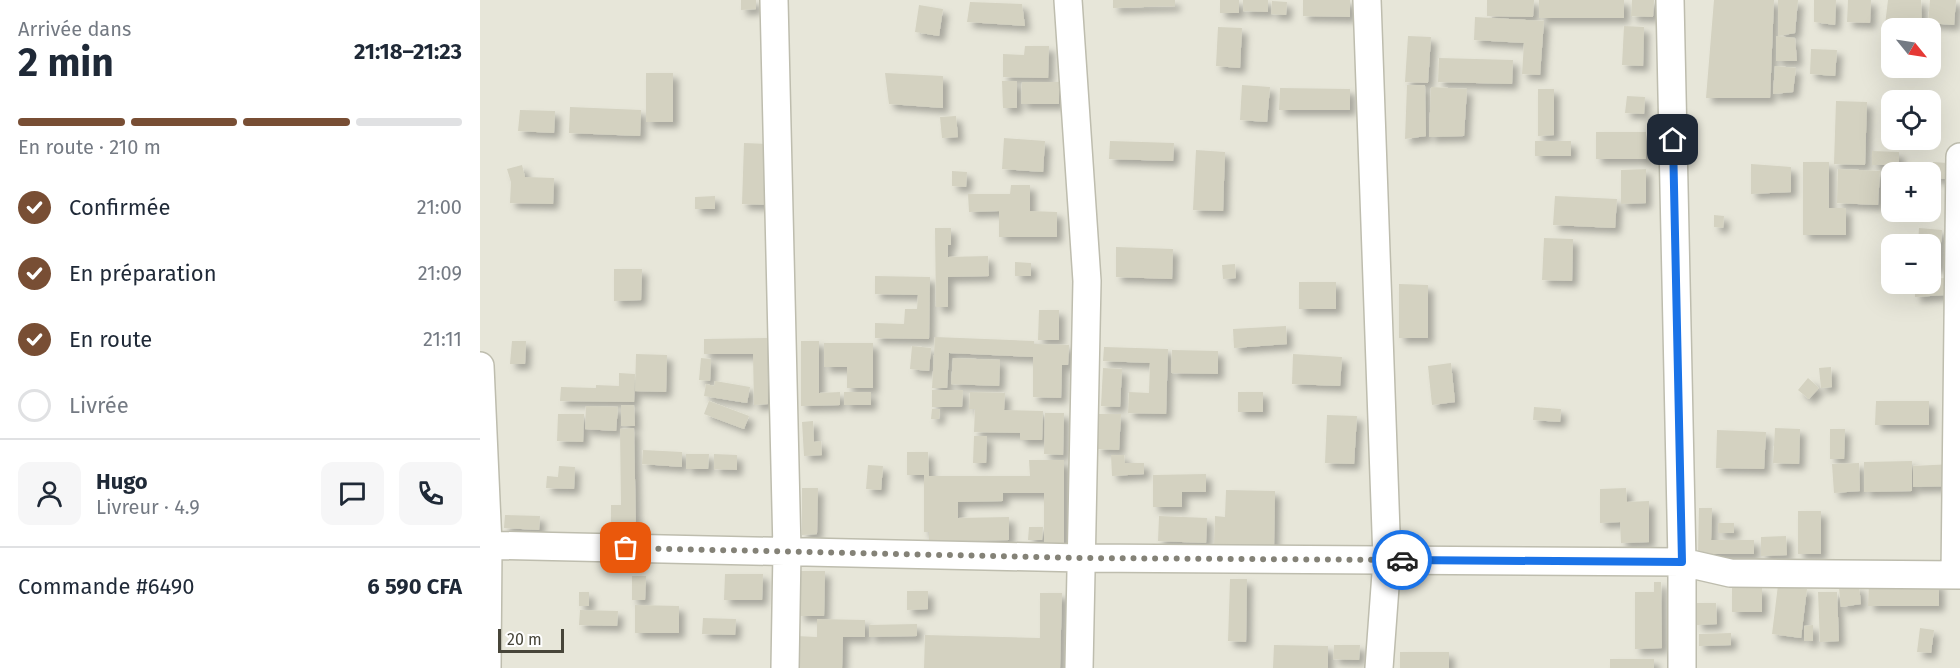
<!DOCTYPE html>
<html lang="fr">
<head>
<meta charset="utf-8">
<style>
	:root { --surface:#fff; --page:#f6f6f7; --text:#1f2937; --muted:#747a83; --line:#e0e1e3; --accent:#784e34 }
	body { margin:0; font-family:"Fira Sans",sans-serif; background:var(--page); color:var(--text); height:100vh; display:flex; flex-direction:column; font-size:22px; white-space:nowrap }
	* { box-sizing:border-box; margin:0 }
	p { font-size:20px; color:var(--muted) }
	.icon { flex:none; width:33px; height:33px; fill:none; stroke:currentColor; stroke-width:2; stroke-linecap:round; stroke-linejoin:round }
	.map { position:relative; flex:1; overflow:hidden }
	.panel { display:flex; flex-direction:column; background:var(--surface); width:480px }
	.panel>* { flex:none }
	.needle { width:39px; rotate:120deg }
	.controls { position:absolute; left:1401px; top:18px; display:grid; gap:12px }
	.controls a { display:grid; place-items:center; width:60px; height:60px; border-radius:12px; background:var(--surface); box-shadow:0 6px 24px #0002; font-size:30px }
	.scale { position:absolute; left:18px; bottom:15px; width:66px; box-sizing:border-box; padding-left:6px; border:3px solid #474539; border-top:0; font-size:16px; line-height:21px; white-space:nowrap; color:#474539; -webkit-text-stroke:4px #fff; paint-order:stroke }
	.pin { position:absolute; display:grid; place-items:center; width:51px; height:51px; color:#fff; margin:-26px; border-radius:12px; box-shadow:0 3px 9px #0006 }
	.courier { position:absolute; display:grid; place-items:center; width:60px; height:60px; margin:-30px; border:4px solid #1a73e8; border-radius:50%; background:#fff; color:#222; box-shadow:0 2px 8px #0007 }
	.overview em { font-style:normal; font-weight:700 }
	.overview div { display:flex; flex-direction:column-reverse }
	.overview { display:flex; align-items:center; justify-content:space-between; height:102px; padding:0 18px }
	h1 { font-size:39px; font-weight:700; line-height:45px }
	.bar { display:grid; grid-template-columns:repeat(4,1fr); gap:9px 6px; align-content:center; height:72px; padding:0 18px }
	.bar i { height:8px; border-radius:4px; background:var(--line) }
	.bar .active { background:var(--accent) }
	.bar p { grid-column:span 4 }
	.line { display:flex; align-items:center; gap:15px; padding:0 18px; border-top:2px solid var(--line) }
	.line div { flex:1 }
	.round { display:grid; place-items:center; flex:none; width:63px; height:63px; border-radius:12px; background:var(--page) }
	ol { padding:0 18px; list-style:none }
	li { display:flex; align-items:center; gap:18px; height:66px }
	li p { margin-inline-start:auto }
	li .icon { padding:6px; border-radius:50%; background:var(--accent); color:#fff; stroke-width:4 }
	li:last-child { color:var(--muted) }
	li i { width:33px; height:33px; border:3px solid var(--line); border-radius:50% }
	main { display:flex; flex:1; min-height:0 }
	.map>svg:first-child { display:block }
</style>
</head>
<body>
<main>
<section class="panel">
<div class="overview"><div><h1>2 min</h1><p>Arrivée dans</p></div><em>21:18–21:23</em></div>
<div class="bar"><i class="active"></i><i class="active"></i><i class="active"></i><i></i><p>En route · 210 m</p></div>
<ol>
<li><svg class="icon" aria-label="check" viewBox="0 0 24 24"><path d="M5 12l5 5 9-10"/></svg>Confirmée<p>21:00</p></li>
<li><svg class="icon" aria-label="check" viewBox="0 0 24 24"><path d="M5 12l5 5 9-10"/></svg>En préparation<p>21:09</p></li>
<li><svg class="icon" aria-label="check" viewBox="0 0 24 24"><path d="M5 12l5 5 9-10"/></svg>En route<p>21:11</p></li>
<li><i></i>Livrée</li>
</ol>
<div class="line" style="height:108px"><a class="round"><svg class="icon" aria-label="person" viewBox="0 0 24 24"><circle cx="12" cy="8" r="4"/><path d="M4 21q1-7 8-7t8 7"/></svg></a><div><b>Hugo</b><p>Livreur · 4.9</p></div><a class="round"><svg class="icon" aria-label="chat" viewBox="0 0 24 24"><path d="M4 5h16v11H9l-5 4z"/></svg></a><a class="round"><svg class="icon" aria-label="phone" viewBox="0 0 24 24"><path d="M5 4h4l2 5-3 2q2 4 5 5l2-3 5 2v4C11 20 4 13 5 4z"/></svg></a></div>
<div class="line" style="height:78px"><div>Commande #6490</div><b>6 590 CFA</b></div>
</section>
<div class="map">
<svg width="1480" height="668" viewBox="0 0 1480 668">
	<defs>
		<filter id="shadow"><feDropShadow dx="5.5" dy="5.5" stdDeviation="3" flood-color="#0004"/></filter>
	</defs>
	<rect width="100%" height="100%" fill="#f4f3eb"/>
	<path fill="#e7e6d9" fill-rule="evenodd" d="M0,0H1480V668H0ZM1412,28H1450V68H1412ZM1412,100H1450V140H1412ZM1412,172H1450V212H1412ZM1412,244H1450V284H1412Z"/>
	<path fill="#d4d2c1" filter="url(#shadow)" d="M261,0H276V9L261,10Z
		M633,0H695V6L633,8Z
		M740,0H759V13H740Z
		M763,0H788V12L763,11Z
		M823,0H870V17L823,16Z
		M1007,0H1054L1053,17L1007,16Z
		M1059,0H1144V18H1059Z
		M1152,0H1174L1173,17L1151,16Z
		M1234,0H1294L1290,98H1226Z
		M1298,0H1318L1315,33L1298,36Z
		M1334,0H1356L1355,25L1334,22Z
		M1368,0H1391L1390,23L1367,22Z
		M1408,0H1441L1442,26L1405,25Z
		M1450,0H1476L1474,25L1448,23Z
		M792,1L807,2L806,15L791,14Z
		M490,2L542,4L545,26L487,22Z
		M439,5L463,9L459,36L435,32Z
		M995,17L1064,21L1060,75L1042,74L1044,43L994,40Z
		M1144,26L1164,27L1163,66L1142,65Z
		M738,27L762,28L760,68L736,66Z
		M928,36L951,37L948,83L925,82Z
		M1296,36L1315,38L1317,61H1296Z
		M545,46H569L568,78L523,77V54L544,55Z
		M1331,49L1357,50L1355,76L1330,74Z
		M959,58L1033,60L1032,84L958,82Z
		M1295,66L1316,68L1313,92L1293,94Z
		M166,73H193V122H166Z
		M405,73L463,76V108L409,104Z
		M522,81H537V108H523Z
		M542,82H579V104H541Z
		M762,85L790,87L787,122L760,120Z
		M927,85H945L946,136L925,139Z
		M951,87L987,89L984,136L949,137Z
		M800,88L870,89V110H799Z
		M1058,89H1074V135L1058,136Z
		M1147,96L1165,97L1164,114L1145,113Z
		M1356,101L1387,102L1385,165L1354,164Z
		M90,107L161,110L160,136L89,133Z
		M40,110L75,111L74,133L38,131Z
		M476,116L478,137L462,138L460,117Z
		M1116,132H1166V159H1116Z
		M524,138L565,141L563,172L522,169Z
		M630,141L694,143L693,161L629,159Z
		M1055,141H1091V156H1055Z
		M264,143L292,144L290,205L262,204Z
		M716,150L745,152L743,211L713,210Z
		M1392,151L1419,152V165H1392Z
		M1323,162H1349V208H1366V235H1323Z
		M1453,162L1467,163L1465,179L1452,178Z
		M1271,164L1311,167V192L1271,194Z
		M42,165L45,177L74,178L73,204L30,203L31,182L27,169Z
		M1166,169V203L1141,204V170Z
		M1358,169L1400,171L1398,205L1357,203Z
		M472,171L487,172L486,187L472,186Z
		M531,185H550V211L577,212V237H519V211L489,212L488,194H530Z
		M235,196V209H215V197Z
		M1075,196L1137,199L1135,228L1073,225Z
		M1234,215L1244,216L1243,228L1234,227Z
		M455,228H471V245H468V257L508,256L509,276L468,277V307H456Z
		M1439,228L1462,230L1459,268L1450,267V244H1438Z
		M1064,238L1093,239L1092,281L1062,280Z
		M636,247L693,249L692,279L636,277Z
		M535,262L551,263V276H535Z
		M755,264L756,278L743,279L742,265Z
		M134,269H162L161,300L134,301Z
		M395,276L450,277L449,339L395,338V323L424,324L425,309H437L438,295L395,294Z
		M1464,278L1465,295L1435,297V284H1450V279Z
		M819,282H856V309H819Z
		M919,284L948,285V338H919Z
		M559,310H579V340H558Z
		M806,326L807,344L754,348L753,329Z
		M455,337L554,341V344L589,345L588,365H582L581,398L553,397V357L469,353L467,388H452Z
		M287,338L288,404L274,405L273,354H224V339Z
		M32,341H46L45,364H30Z
		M321,341H339V393L360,392V405L321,406Z
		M344,343H393V388H367V367H344Z
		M432,346L451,348L449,371L430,369Z
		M624,347L688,349L686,414L648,413L649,392L669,393L670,363L623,361Z
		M692,350L738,351V374L691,373Z
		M156,354L187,355L186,392L155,391Z
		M813,354L862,357L860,386L812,384Z
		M221,358L231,359L230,381L219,380Z
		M473,358L520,360L519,386L471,384Z
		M971,363L975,402L952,405L948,366Z
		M1351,367L1352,387L1341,388L1339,368Z
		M623,368L642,369L640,407L621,406Z
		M139,373L155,374L154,402L80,401L81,387L116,388V385L139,386Z
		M1328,378L1339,388L1329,399L1318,390Z
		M235,381L270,387L267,403L224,396L226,384L234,386Z
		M452,390H483L482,407H452Z
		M364,392H391V405H364Z
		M490,392L525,393L524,410L563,411L562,440H540V433L494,432L495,409H489Z
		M758,392H783V412H758Z
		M229,401L269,416L264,429L224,414Z
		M1396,401H1449V425H1395Z
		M141,405H154L155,426H141Z
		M106,406L138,407L136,431L105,429Z
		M1054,407L1081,409L1080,422L1053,420Z
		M452,409H460L459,419H451Z
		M565,413H584L583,455L564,454Z
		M78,414H104L103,442L77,441Z
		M619,414H641L639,450L617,449Z
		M847,415L877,416L874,464L845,463Z
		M333,421L334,442L341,441L342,455L324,456L322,422Z
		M154,428L156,529L131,530V505H141L140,429Z
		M1295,428L1320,429L1319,464L1293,463Z
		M1350,429H1365L1364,459H1350Z
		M1237,430L1286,432L1284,469L1236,468Z
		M494,436H507L506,463H493Z
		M163,450L202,452V467L162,464Z
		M427,452H448L449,476H550L549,460H584V546L564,547V493H523V501L478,502V518L529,517V540L449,542V532H444V475H427Z
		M206,454H229L228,469H206Z
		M234,454L257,455V470L234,469Z
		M631,455H644L645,463H664V474L632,476Z
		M1432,461V491L1384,492V462Z
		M1379,463L1380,491L1354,493L1352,464Z
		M1473,464V486L1433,487V466Z
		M388,465L403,466L401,490L386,489Z
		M79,466L95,467L94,489L66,488L67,476L78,477Z
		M726,474V492H702V507H673V475Z
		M322,488H338L337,534L322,535Z
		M1146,488L1147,502L1169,501V542L1141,543L1140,522L1120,523V489Z
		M746,490L795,491L794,546L734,545L735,516L745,517Z
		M1219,508H1232L1231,540H1274V554H1218Z
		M1318,511H1341V554H1318Z
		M25,515L60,516L59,530L24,528Z
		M679,516L727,518L726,543L678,541Z
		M1238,523H1254V533H1238Z
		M549,527H563L562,540H548Z
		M1306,536L1307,555L1281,556V537Z
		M321,571H345L344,616H319Z
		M245,574H283L282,600H244Z
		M152,576H166L165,600H152Z
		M750,579H767L766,642L748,641Z
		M1174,582H1181L1182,648L1155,649V592H1174Z
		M1389,583H1459V606H1388Z
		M1298,585L1327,589L1321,638L1292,634Z
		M1379,586L1381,604L1361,607L1359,588Z
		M1252,588H1282V612H1252Z
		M427,591H448V609L427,610Z
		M99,592H109V606H99Z
		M1338,592H1357L1359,641L1340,642Z
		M560,593H582L580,668H444L445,635L560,638Z
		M1216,603H1236L1237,624L1217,625Z
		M155,605L199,606V633H155Z
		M100,610L138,611L137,626L99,625Z
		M223,618L256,619L255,635L222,634Z
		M337,619L385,620V637H363L362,668H315L316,636L337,637Z
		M437,624V636L389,637V625Z
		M1333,625V641H1324V626Z
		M1440,628L1454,630L1451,653L1437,652Z
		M1251,633V645L1219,646V634Z
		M794,645L848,646V668H793Z
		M854,645H880L879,660L853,659Z
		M920,652H969V668H920Z
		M1130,659H1174V668H1130Z"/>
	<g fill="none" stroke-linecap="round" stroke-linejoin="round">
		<defs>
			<path id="street" d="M294,0L307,551L305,668
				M588,0L607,281L599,668
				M887,0L907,560L899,668
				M1190,0L1202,562V668
				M0,366L8,545L7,668
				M0,545L601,558L1202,562L1250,573L1480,575
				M1475,575L1480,157"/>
		</defs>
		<use href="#street" stroke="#bebdae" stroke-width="30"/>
		<use href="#street" stroke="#fff" stroke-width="27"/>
	</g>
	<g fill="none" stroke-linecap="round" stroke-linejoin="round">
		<path stroke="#848277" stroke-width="6" stroke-dasharray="0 10.8" d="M146,548L601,558L922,560"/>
		<path stroke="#1a73e8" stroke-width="8" d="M922,560L1202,562L1193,140"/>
	</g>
</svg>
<div class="controls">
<a><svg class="needle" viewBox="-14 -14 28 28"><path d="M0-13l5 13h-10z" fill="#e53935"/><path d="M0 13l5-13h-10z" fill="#747a83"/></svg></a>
<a><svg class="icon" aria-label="locate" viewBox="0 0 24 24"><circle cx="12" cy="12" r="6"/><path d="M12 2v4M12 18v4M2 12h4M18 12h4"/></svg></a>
<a>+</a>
<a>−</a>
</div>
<div class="scale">20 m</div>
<div class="pin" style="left:146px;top:548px;background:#ea580c"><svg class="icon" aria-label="bag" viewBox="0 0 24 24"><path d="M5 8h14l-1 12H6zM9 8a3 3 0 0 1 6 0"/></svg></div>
<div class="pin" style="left:1193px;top:140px;background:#1f2937"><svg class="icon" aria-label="home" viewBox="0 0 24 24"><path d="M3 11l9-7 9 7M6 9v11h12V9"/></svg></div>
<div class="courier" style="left:922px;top:560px"><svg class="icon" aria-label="car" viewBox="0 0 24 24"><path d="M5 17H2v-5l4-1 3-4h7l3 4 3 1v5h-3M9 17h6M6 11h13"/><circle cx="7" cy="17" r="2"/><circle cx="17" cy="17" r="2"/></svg></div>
</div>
</main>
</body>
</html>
